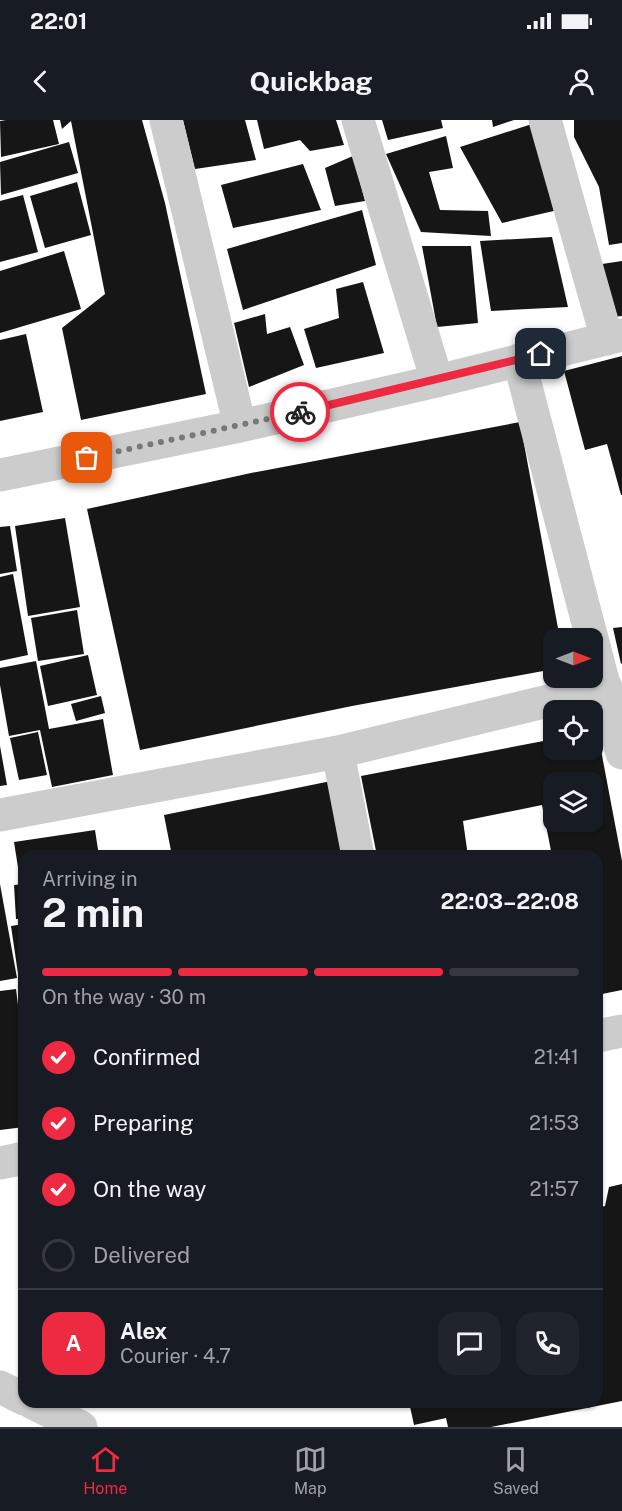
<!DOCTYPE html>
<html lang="en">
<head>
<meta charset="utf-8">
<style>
	:root { --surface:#171b24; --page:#20242c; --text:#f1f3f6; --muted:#9ea1a6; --line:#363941; --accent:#ee2a42 }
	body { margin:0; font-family:"Public Sans",sans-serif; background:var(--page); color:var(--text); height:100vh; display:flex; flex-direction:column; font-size:22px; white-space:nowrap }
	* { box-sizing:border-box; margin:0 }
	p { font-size:20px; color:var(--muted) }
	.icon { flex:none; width:33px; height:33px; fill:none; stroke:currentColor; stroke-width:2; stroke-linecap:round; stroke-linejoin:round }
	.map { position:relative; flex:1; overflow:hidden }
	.details { position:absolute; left:18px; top:730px; width:585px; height:558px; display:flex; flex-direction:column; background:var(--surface); border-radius:18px; box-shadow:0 2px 4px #0004 }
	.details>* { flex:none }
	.needle { width:39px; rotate:90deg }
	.tools { position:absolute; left:543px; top:508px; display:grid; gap:12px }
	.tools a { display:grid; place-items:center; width:60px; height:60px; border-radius:12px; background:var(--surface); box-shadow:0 2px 4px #0004; font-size:30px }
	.pin { position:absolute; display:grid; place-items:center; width:51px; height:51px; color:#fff; margin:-26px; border-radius:12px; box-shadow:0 3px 9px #0006 }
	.courier { position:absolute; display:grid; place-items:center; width:60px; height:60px; margin:-30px; border:4px solid #ee2a42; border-radius:50%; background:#fff; color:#222; box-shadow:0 2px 8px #0007 }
	.headline em { font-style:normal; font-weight:700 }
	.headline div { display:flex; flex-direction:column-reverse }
	.headline { display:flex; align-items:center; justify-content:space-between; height:102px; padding:0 24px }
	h1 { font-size:39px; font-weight:700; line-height:45px }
	.bar { display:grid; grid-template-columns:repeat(4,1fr); gap:9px 6px; align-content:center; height:72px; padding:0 24px }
	.bar i { height:8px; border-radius:4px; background:var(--line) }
	.bar .active { background:var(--accent) }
	.bar p { grid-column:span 4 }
	.line { display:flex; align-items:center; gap:15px; padding:0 24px; border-top:2px solid var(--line) }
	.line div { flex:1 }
	.round { display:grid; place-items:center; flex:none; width:63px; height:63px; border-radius:18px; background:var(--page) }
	ol { padding:0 24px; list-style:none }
	li { display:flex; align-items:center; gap:18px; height:66px }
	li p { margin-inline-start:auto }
	li .icon { padding:6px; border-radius:50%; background:var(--accent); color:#fff; stroke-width:4 }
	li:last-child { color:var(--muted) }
	li i { width:33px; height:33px; border:3px solid var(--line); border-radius:50% }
	.status { display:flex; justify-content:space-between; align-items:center; height:42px; padding:0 30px; background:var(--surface); direction:ltr }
	.status svg { height:16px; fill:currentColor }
	header { display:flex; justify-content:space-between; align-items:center; height:78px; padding:0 24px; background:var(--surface); font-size:27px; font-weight:700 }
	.dock { display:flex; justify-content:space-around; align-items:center; height:84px; border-top:2px solid var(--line); background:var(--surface); font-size:16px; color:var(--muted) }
	.dock a { display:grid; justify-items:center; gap:3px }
	.dock .active { color:var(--accent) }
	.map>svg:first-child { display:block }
</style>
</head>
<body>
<div class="status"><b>22:01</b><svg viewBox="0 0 49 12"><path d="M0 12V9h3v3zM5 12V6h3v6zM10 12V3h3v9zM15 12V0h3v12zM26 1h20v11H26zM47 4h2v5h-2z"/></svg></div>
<header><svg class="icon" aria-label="back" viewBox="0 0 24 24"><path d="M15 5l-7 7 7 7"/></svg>Quickbag<svg class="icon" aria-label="person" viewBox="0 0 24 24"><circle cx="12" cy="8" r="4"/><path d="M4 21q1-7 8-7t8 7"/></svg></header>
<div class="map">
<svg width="622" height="1307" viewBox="0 0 622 1307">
	<rect width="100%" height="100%" fill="#fff"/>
	<path fill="#161616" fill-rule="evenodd" d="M6,0H53L59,24L1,37L0,1Z
		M60,0H142L165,83L206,274L81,300L62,208L105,174L71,1L62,9Z
		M183,0H245L256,40L195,49Z
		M257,0H336L344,25L310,31L300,20L264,29Z
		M382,0H441L443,8L388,20Z
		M492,0H514L493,7Z
		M574,0H622V123L609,125L599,67L574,17Z
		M535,3L558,90L502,103L460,27Z
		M446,16L453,48L429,52L440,90L488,91L491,116L421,112L386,34Z
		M69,22L78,53L1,75L0,42Z
		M353,36L365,81L335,86L325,48Z
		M303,44L321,90L233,108L221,65Z
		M77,62L91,115L45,128L30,76Z
		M23,75L38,132L0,142V81Z
		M362,90L376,145L243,190L227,129Z
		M552,117L568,187L491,191L480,121Z
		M422,126H471L478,203L437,207Z
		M64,131L81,189L0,213V151Z
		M622,141V196L613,197L602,144Z
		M363,162L384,233L316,248L304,209L339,198L336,169Z
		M265,194L267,214L290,207L304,245L249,267L234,203Z
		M26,214L43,292L0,301V220Z
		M622,236V375H621L607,324L585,330L564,251Z
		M520,302L560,519H554V549L352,586L140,630L87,389L251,353Z
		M65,398L80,487L28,496L15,406Z
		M10,406L17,451L0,454V407Z
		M13,454L28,535L0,541V457Z
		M77,490L84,534L38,541L31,498Z
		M622,507V543L621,544L613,508Z
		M88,535L97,575L48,586L40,546Z
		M36,541L49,609L103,599L113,655L52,667L40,610L9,616L0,565V548Z
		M101,576L105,593L76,601L71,584Z
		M597,609L622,741V870L597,875V736H552L542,685L463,701L468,736H377L361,656L554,619V630H592V611ZM554,663H592V702H554Z
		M38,612L47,655L19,660L10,618Z
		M0,626L7,665L0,666Z
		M336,660L348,736H172L164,695Z
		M95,710L99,736H24V759L20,760L14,722Z
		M0,764L17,858L0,861Z
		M24,764V799H16L14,765Z
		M24,804V867H20L11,806Z
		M16,869L24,934V1007L0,1010V871Z
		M622,1064V1281L491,1307H448L446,1298L414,1305L409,1282H597V1088L605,1086L609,1067Z"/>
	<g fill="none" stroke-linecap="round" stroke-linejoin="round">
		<path stroke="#ccc" stroke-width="33" d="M166,0L240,306
			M358,0L437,261
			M545,0L607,219
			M519,240L622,633
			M0,355L240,306L437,261L622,215
			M338,632L358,736
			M0,695L338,632L606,567
			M597,916L622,911
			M0,1043L24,1038
			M0,1267L24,1279
			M31,1282L81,1307"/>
	</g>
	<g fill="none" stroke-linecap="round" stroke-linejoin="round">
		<path stroke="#787878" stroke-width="6" stroke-dasharray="0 10.8" d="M87,338L300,292"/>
		<path stroke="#ee2a42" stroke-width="8" d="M300,292L541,234"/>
	</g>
</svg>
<div class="tools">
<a><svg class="needle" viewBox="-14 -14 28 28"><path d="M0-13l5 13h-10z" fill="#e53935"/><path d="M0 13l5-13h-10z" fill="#9ea1a6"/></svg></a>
<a><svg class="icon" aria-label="locate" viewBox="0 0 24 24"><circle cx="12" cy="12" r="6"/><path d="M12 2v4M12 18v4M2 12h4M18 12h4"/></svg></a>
<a><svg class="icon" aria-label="layers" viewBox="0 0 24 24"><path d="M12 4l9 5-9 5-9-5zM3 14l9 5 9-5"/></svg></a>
</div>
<div class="pin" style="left:87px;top:338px;background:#ea580c"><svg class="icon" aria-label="bag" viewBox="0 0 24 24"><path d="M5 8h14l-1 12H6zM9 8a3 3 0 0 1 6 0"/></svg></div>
<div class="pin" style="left:541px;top:234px;background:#1f2937"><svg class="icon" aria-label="home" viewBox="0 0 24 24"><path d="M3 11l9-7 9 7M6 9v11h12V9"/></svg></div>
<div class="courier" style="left:300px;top:292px"><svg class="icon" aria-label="bike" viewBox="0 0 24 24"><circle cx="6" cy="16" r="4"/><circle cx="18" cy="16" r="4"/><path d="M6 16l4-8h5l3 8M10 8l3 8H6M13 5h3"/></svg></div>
<section class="details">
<div class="headline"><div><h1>2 min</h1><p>Arriving in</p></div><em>22:03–22:08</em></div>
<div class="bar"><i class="active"></i><i class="active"></i><i class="active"></i><i></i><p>On the way · 30 m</p></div>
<ol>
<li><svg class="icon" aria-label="check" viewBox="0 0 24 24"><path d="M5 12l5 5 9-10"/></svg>Confirmed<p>21:41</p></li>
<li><svg class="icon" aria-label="check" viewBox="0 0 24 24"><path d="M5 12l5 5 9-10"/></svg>Preparing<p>21:53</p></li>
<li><svg class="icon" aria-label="check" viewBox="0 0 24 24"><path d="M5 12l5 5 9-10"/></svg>On the way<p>21:57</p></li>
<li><i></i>Delivered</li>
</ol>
<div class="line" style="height:108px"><b class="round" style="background:var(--accent);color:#fff">A</b><div><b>Alex</b><p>Courier · 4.7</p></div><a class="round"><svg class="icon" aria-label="chat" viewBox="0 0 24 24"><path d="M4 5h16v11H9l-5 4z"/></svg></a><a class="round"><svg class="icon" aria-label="phone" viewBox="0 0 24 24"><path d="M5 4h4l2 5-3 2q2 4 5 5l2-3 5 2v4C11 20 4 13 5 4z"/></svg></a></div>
</section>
</div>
<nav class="dock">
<a class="active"><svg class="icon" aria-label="home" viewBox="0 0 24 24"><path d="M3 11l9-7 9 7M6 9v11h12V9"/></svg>Home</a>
<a><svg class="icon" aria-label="map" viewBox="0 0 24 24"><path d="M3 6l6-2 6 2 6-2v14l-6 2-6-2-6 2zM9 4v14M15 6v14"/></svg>Map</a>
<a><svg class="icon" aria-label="saved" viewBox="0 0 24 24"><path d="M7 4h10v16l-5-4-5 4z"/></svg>Saved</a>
</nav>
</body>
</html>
